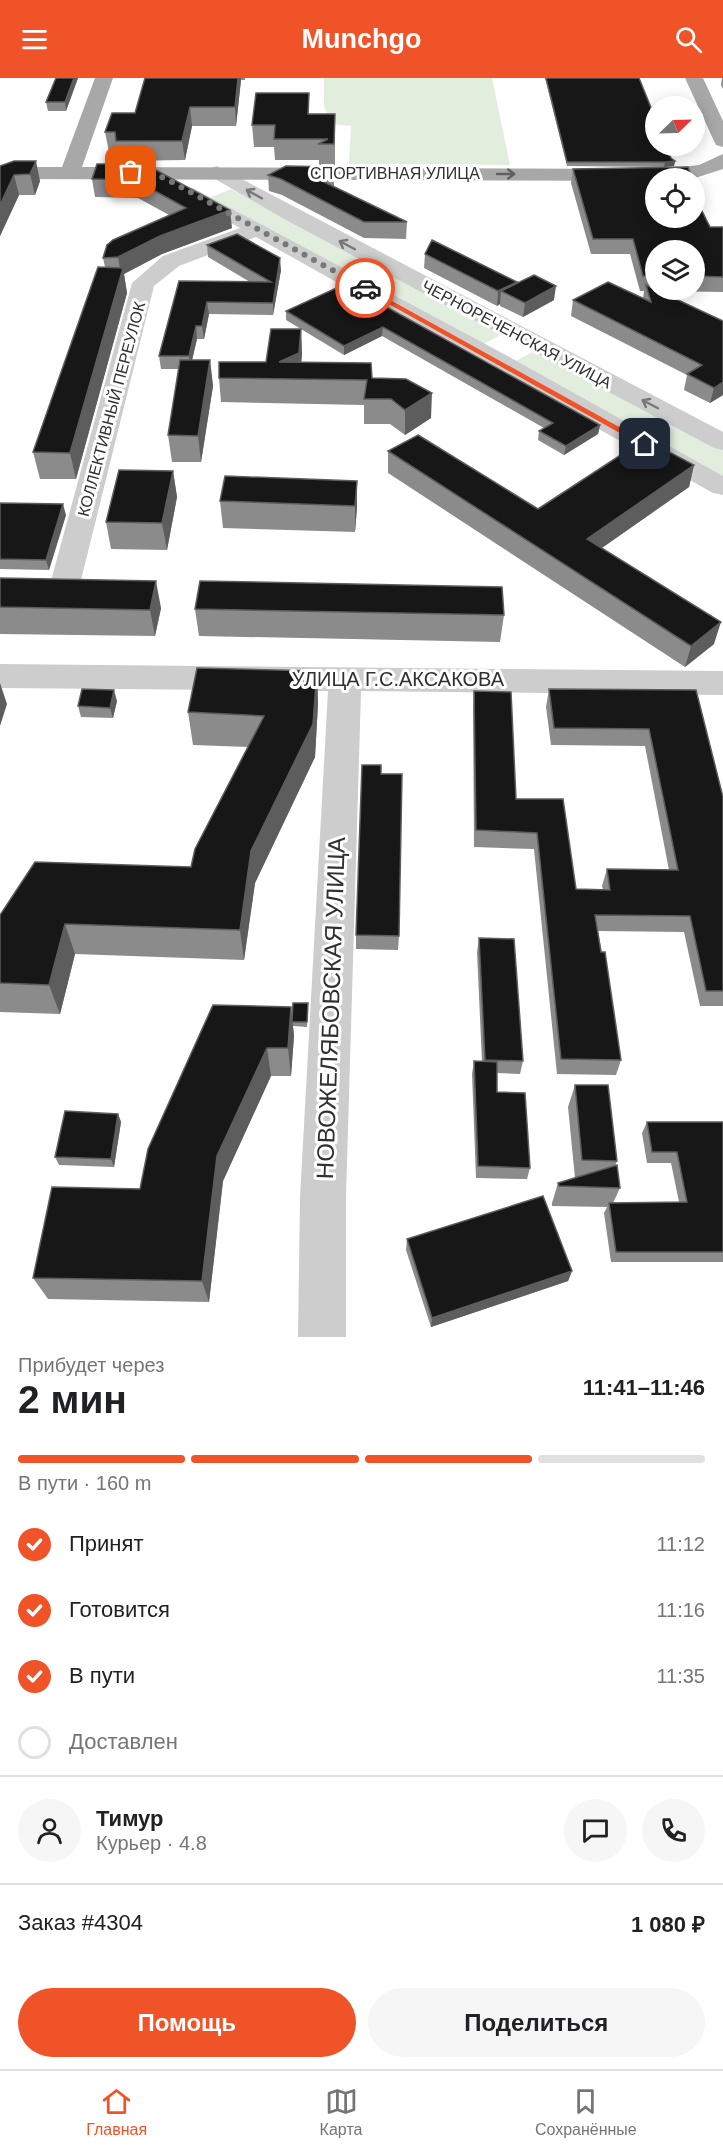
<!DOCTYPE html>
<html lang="ru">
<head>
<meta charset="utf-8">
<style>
	:root { --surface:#fff; --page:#f6f6f6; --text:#202124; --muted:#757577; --line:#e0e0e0; --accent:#f15328 }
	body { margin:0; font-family:Arial,sans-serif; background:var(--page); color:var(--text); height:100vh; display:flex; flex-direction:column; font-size:22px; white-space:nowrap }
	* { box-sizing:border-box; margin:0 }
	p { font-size:20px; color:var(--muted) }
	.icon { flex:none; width:33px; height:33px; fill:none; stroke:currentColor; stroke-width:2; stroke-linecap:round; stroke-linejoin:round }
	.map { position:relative; height:1259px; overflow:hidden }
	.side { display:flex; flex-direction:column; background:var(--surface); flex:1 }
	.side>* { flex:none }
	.needle { width:39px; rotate:67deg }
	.fabs { position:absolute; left:645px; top:18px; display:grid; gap:12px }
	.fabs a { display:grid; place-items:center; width:60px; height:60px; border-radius:50%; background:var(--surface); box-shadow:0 3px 15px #0003; font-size:30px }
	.pin { position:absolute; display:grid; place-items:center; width:51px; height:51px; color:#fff; margin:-26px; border-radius:12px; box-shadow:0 3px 9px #0006 }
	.courier { position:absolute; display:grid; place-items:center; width:60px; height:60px; margin:-30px; border:4px solid #f15328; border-radius:50%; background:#fff; color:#222; box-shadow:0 2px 8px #0007 }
	.head em { font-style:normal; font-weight:800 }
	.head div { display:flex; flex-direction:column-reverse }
	.head { display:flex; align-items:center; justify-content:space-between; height:102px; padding:0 18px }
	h1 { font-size:39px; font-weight:800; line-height:45px }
	.bar { display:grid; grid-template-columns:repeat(4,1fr); gap:9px 6px; align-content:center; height:72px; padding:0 18px }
	.bar i { height:8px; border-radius:4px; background:var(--line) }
	.bar .selected { background:var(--accent) }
	.bar p { grid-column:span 4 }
	.line { display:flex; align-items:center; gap:15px; padding:0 18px; border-top:2px solid var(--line) }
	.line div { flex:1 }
	.round { display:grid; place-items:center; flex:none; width:63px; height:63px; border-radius:32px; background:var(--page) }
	ol { padding:0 18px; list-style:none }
	li { display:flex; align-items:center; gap:18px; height:66px }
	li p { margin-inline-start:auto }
	li .icon { padding:6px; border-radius:50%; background:var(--accent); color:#fff; stroke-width:4 }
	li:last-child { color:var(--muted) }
	li i { width:33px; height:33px; border:3px solid var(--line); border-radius:50% }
	.button { display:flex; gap:12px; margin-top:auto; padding:12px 18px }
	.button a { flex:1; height:69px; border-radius:36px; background:var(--accent); color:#fff; font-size:24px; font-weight:800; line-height:69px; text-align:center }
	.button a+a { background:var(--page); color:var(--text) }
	header { display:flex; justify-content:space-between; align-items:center; height:78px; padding:0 18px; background:var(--accent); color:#fff; font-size:27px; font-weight:800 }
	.tab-bar { display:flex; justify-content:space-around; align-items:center; height:84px; border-top:2px solid var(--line); background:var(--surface); font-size:16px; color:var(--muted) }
	.tab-bar a { display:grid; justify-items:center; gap:3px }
	.tab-bar .selected { color:var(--accent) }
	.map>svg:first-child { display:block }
</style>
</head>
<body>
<header><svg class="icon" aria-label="menu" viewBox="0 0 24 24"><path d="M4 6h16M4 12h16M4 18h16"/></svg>Munchgo<svg class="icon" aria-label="search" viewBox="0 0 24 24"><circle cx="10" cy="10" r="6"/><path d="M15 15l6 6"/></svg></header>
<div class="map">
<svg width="723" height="1259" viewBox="0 0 723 1259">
	<rect width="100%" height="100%" fill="#fff"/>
	<path fill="#e1eedd" d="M324,0H492L510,87L349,86L351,48L332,46L324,28Z
		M231,111L504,255L480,268L207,121Z
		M536,272L723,371V398L514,284Z"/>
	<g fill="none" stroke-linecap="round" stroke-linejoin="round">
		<path fill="#cdcdcd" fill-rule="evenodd" d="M217,88L723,354V372L714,370L286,142L210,98L207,94L210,90Z
			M193,110L504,276L723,398V417L713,415L256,159L179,188L154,208L79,510L75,517L64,520L53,517L49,510L132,205L163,178L240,150L186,120L183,116L186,112Z
			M0,586L723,593V617L361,613L346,1119V1259H298L300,1119L328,613L0,610Z"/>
		<path fill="#a8a8a8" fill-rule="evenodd" d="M95,0H113L82,89L664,91L699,87L723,76V91L695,100H656V103L0,101V89H62Z
			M685,0H703L723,43V69L716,67L714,63Z"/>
	</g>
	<path fill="#8b8b8b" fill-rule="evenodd" d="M35,0H78L66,33H48L46,24L56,0Z
		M145,0H245V2H241L236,48H192L185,82L119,83L118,74H109L105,54L135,35Z
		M545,0H639L671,80L675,83L674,88L664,89L567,88Z
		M722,0H723V11L721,7Z
		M310,36L335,58V88H319V82H275L274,69H254L252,47Z
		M14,83L40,103L35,117H19L0,158V88Z
		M145,86L232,150L162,176L124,196L127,215L76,401H40L33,374L105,189L103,180L169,137L138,120L95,119L92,101Z
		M334,89V109L407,144L406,161L364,160L282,117L269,113L268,97Z
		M573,91L694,106L698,115L697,122L710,149H723V214L659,213L723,243V317L710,325L684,312L687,297L571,238L573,222L643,221L644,213H640L630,176H591L571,105ZM656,172H694V212H656Z
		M207,167L281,192L273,237L209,236L204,261H197L192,282H210L213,308L201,384H172L168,357L179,291H161L159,278L179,203L250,204L208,179Z
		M425,176L516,206L554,222L523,239L500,228V226L497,228L424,190Z
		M345,206L600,347L598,356L564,377L538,362L539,353L544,350L382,258L344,277L286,242V233Z
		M301,251L302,276L301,285L372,300L431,340L405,357L390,346H364V327L221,324L219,300L266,284Z
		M388,373L538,431L694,387L689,409L602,470L714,566L685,589L388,395Z
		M173,393L177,419L167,472L111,471L106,444Z
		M357,403V429L355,454L223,450L220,423Z
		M0,425L66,437L49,492L0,491Z
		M0,500L161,530L155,558L0,556Z
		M195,531L504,537L500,564L199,558Z
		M317,593L318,626L315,679L255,805L244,882L75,876L60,936L0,934V837L191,789L248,669L193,667L188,634Z
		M549,611L696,612L723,719V928H700L684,854L598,853L621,982L616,997L557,996L534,771L474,769L473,630L474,613L516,721L576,811L603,812L602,808L607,791L669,792L645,668L551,667L546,629Z
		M117,623L113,640L81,639L78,628Z
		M381,696L399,858L398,872L356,871V857Z
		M479,860L523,983L520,996L497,995V1014L530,1090L527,1101L476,1100L472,996L474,983L482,984L477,874Z
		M308,925L307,949L293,948L294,958L291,998H271L223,1103L209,1224L48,1221L33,1200L140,1111L291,929L292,943Z
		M575,1007L617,1083L615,1088L620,1110L613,1125L679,1124L671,1085H647L642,1055L647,1044H723V1184H611L604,1135L607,1129L552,1128V1125L558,1105L575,1100L568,1029Z
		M118,1036L121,1044L114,1089L59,1087L55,1079Z
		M407,1161L572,1193L568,1203L431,1249L406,1172Z"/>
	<path fill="#5d5d5d" d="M74,0H78L66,33L65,24Z
		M238,0H241V2L236,48L235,29Z
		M190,29L192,48L185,82L182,63Z
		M36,83L40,103L35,117L30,96Z
		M675,83L674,88L664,89L665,84Z
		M14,97L19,117L0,158V127Z
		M230,132L232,150L162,176L124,196L127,215L76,401L70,375L121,197L118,179L160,158Z
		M280,180L281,192L273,237V225Z
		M517,204L515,218L501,213L500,226L497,228L498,213Z
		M556,208L554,222L523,239L525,225Z
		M207,224L209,236L204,261L202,248Z
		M196,248L197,261L190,291L189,278Z
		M383,249L382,258L344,277V268Z
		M301,251L302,276L300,299L279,284Z
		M210,282L213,308L201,384L198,358Z
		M723,304V317L710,325L714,310Z
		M432,315L431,340L405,357V332Z
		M600,347L598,356L564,377L566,368Z
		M694,387L689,409L583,483L587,461Z
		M173,393L177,419L167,472L162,445Z
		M357,403V429L355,454V428Z
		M63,426L66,437L49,492L46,482Z
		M156,503L161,530L155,558L150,532Z
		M721,544L714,566L685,589L691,568Z
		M317,593L318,626L315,679L255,805L244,882L240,852L251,773Z
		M0,605L7,626L0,648Z
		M114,612L117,623L113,640L110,630Z
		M65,846L75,876L60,936L49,907Z
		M291,929L294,958L291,998L288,970Z
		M267,970L271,998L223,1103L209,1224L202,1203L217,1078Z
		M118,1036L121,1044L114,1089L111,1081Z
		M572,1193L568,1203L431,1249L432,1240Z"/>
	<path fill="#171717" stroke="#5d5d5d" stroke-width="1.5" d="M56,0H74L65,24H46Z
		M145,0H238L235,29H190L182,63H116L115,54H105L112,35H135Z
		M546,0H639L656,42V68H666L671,80L675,83L665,84H567Z
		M256,15H309L308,36H335L334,66H318L328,61H274L275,47H252Z
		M14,83H36L30,96L14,97L0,127V88Z
		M97,86H145L230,132L160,158L118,179L103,180L107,167L113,162L186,130L135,102L92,101Z
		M286,88L334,89V101H318L407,144H364L281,101L268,97Z
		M688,89L692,100H656V140H694V117L710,149H723V199L694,198V172H656V198H643L633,161H593L573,91Z
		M694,106L698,115H694Z
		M237,156L280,180L273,225L207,224L202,248H196L189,278H159L179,203L271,204L207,167Z
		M432,162L517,204L498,213L425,176Z
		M98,189L123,190L70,375L33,374Z
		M534,197L556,208L525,225L501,213Z
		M608,204L651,224L646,207L723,243V304L714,310L687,296L702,287L573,222Z
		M345,206L600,347L566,368L539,353L553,345L383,249L344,268L286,233Z
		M271,251H301L299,275L279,284L371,285L372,300L406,301L432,315L405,332L391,321H364L367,302L219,300V284H266Z
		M180,282H210L198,358L168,357Z
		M418,357L538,431L645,361L694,387L587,461L721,544L691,568L388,373Z
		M119,392L173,393L162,445L106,444Z
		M225,398L357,403L355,428L220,423Z
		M0,425L63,426L46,482L0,481Z
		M0,500L156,503L150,532L0,529Z
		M200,503L502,509L504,537L195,531Z
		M197,590L317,593L313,646L251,773L240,852L65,846L49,907L0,905V837L35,784L191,789L195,771L264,638L188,634Z
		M82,611L114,612L110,630L78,628Z
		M549,611L696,612L723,719V913H706L690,838L595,837L601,874H605L621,982L561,981L537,755L476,752L474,613L511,614L516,721H563L576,811L610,812L607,791L678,792L649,651L554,650Z
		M362,687H381V696H402L399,858L356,857Z
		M479,860L514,861L523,983L485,982Z
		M293,925H308L307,944H292Z
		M213,927L291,929L288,970H267L217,1078L202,1203L33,1200L52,1109L140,1111L148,1071Z
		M474,983L497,984V1014L525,1015L530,1090L478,1088Z
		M575,1007H608L617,1083L582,1082Z
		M65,1033L118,1036L111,1081L55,1079Z
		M647,1044H723V1174H616L609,1125L687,1124L677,1074H652Z
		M617,1087L620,1110L559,1108L558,1105Z
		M543,1118L572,1193L432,1240L407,1161Z"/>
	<defs><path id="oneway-shaft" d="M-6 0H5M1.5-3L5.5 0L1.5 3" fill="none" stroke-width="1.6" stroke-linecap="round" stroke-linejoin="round" transform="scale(1.5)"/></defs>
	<use stroke="#606060" href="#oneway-shaft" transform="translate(506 96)"/>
	<g stroke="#777">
		<use href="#oneway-shaft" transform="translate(254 116) rotate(-151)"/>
		<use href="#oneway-shaft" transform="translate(347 167) rotate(-152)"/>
		<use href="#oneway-shaft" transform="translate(650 326) rotate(-152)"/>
	</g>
	<path fill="#f15328" d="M365,208L648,365L649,366L643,368L362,211Z"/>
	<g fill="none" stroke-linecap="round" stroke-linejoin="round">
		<path stroke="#787878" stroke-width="6" stroke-dasharray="0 10.8" d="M131,94H151L172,104L365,210"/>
	</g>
	<g text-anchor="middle" stroke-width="6" stroke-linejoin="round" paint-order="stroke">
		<g font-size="16" fill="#303030" stroke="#fff">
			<text x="395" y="101">СПОРТИВНАЯ УЛИЦА</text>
			<text transform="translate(517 256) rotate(28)" y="6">ЧЕРНОРЕЧЕНСКАЯ УЛИЦА</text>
			<text transform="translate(111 331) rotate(-75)" y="6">КОЛЛЕКТИВНЫЙ ПЕРЕУЛОК</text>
		</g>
		<g font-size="20" fill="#303030" stroke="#fff">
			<text x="398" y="608">УЛИЦА Г.С.АКСАКОВА</text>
		</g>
		<g font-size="24" fill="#303030" stroke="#fff">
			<text transform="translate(331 930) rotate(-88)" y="8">НОВОЖЕЛЯБОВСКАЯ УЛИЦА</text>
		</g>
	</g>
</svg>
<div class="fabs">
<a><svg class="needle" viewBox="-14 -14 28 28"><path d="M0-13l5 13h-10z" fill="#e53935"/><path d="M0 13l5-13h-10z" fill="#757577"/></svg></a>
<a><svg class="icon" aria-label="locate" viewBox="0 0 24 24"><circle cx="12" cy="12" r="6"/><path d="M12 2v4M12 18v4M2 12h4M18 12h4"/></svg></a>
<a><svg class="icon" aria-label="layers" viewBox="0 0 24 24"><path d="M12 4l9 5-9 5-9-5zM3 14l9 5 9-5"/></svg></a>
</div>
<div class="pin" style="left:131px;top:94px;background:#ea580c"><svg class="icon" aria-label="bag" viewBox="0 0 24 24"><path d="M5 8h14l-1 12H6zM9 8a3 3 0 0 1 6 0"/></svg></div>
<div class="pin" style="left:645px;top:366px;background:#1f2937"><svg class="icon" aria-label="home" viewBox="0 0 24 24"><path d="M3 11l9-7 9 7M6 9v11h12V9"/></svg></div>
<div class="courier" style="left:365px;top:210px"><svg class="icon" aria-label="car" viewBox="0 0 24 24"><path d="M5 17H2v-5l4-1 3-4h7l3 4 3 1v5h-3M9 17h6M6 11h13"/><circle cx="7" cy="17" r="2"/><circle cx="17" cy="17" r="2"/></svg></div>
</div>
<section class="side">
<div class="head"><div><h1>2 мин</h1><p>Прибудет через</p></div><em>11:41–11:46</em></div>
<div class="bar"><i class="selected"></i><i class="selected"></i><i class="selected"></i><i></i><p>В пути · 160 m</p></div>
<ol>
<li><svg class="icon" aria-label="check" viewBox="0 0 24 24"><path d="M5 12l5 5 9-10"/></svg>Принят<p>11:12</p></li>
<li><svg class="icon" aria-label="check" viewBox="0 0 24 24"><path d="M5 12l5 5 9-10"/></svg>Готовится<p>11:16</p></li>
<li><svg class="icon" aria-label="check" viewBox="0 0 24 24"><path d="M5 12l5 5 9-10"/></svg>В пути<p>11:35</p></li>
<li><i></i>Доставлен</li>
</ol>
<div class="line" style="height:108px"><a class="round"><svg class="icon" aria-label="person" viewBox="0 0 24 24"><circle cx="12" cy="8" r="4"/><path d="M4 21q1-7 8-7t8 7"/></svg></a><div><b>Тимур</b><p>Курьер · 4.8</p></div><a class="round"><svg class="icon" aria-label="chat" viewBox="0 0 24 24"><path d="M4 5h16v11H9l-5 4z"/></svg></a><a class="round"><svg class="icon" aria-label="phone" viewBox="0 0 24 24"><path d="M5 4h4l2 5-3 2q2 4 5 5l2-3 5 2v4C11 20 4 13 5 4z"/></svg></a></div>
<div class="line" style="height:78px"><div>Заказ #4304</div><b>1 080 ₽</b></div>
<div class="button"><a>Помощь</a><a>Поделиться</a></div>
</section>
<nav class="tab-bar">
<a class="selected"><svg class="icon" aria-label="home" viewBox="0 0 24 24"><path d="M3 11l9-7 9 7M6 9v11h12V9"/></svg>Главная</a>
<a><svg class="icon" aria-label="map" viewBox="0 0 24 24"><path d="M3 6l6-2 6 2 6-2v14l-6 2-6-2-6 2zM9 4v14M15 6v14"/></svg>Карта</a>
<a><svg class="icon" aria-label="saved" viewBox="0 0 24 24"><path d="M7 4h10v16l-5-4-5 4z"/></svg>Сохранённые</a>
</nav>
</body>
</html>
